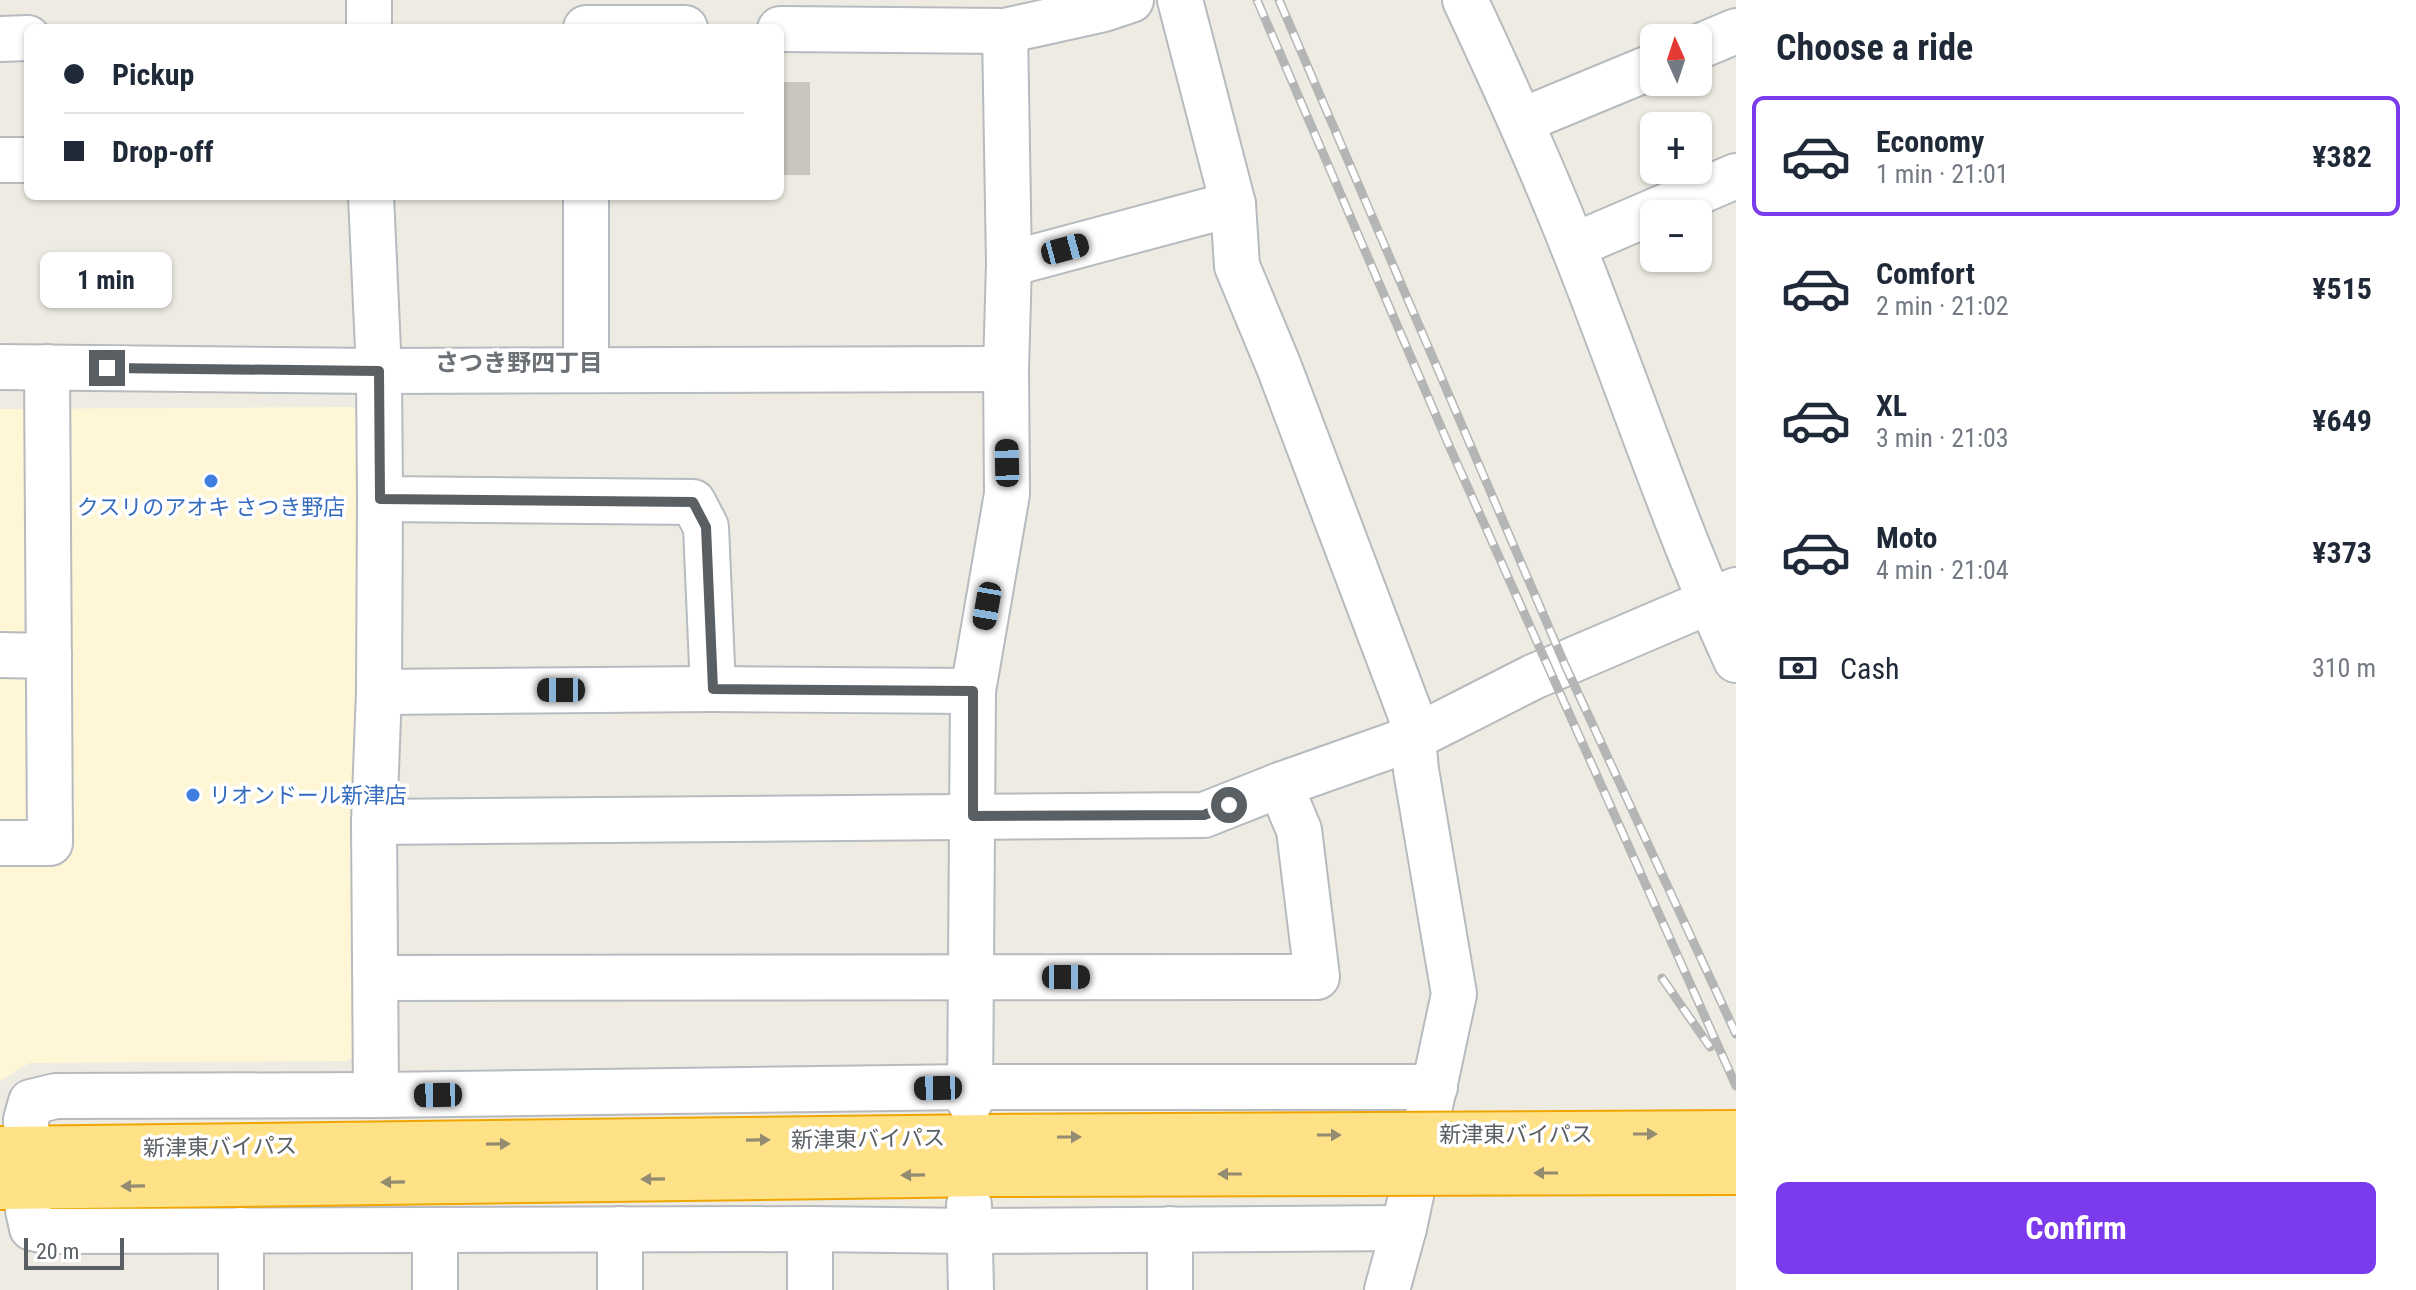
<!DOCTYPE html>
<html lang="en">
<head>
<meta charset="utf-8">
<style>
	:root { --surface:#fff; --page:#f2f2f3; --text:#1f2937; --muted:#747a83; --line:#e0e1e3; --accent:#7c3aed }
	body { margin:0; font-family:"Roboto Condensed","Noto Sans JP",sans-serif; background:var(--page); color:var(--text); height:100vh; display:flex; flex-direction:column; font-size:30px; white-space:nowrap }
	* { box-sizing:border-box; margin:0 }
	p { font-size:26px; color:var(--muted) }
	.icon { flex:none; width:44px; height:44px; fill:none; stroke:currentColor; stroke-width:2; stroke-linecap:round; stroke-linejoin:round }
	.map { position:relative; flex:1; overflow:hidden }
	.side { display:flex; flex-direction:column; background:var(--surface); width:680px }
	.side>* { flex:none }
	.banner { position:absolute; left:24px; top:24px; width:760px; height:176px; border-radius:12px; box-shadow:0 2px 6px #0004; display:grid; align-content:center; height:176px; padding:0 40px; background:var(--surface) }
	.needle { width:52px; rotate:357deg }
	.controls { position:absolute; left:1640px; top:24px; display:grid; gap:16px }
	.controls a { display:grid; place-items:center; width:72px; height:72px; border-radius:12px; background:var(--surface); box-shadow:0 2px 6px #0004; font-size:40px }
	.scale { position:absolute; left:24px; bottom:20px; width:100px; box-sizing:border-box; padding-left:8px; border:4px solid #5a5f64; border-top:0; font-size:22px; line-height:28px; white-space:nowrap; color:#5a5f64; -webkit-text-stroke:6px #fff; paint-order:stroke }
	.end { position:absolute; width:36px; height:36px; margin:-18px; border:10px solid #5a5f64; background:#fff; box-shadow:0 0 0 4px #fff }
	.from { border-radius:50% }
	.bubble { position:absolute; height:56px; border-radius:12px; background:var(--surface); box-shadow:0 2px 6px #0004; font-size:26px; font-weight:700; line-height:56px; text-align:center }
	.car { position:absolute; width:24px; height:48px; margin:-24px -12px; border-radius:10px; box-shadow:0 0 6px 2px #0007; background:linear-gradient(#222 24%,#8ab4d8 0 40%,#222 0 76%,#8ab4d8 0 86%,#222 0) }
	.banner b { display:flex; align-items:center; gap:28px; height:76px; font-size:30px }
	.banner b+b { border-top:2px solid var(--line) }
	.banner i { width:20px; height:20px; background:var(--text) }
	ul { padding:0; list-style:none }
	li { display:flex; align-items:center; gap:24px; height:120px; margin:0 16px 12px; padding:0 24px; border:4px solid transparent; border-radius:12px }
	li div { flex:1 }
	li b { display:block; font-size:30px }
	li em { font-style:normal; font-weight:700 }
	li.current { border-color:var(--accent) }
	li>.icon { width:72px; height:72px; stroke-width:1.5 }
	h2 { padding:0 40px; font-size:36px; line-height:96px }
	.pay { display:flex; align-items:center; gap:20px; height:88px; padding:0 40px; font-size:30px }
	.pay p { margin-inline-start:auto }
	.primary-button { display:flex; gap:16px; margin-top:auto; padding:16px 40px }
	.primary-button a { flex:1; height:92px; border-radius:12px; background:var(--accent); color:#fff; font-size:32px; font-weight:700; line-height:92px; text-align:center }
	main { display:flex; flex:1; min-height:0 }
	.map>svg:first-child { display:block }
	.commercial { fill:#fff6d6 }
	.building { fill:#c9c6bf }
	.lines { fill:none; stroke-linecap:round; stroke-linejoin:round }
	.minor-casing { stroke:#b7babf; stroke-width:48 }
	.highway-casing { stroke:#f0a600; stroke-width:48 }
	.minor { stroke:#fff; stroke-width:44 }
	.highway { stroke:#ffe188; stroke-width:44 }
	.rail-casing { stroke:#b4b5b5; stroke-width:9 }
	.rail { stroke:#fff; stroke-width:6; stroke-dasharray:18; stroke-linecap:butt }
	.highway-bridge-casing { stroke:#f0a600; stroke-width:48; stroke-linecap:butt }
	.highway-bridge { stroke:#ffe188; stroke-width:44 }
	.oneway { fill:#948c71 }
	.route { stroke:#5a5f64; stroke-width:10 }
	.shop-dot { fill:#3f7fe0; stroke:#fff; stroke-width:3 }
	.labels { text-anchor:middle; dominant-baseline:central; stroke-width:7; stroke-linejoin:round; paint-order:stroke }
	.shop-label { font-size:22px; fill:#366cbe; stroke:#fff }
	.street-label { font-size:22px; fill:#5a5f64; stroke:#fff }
	.neighbourhood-label { font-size:24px; font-weight:bold; fill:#6b7176; stroke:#fff }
</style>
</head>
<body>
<main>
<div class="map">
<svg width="1736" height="1290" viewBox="0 0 1736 1290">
	<rect width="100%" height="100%" fill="#eeece2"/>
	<!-- commercial -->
	<polygon class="commercial" points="352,407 362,414 359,1052 348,1061 29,1063 0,1081 0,409"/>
	<!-- building -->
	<rect class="building" x="781" y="82" width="29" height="93"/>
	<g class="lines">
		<!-- minor casing -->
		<g class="minor-casing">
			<g id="minor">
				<polyline points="1180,0 1233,204 1237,266 1279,367 1411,716 1416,770 1454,994 1404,1228 1387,1290"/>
				<path d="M1465 0C1503 81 1540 163 1573 246 1628 384 1674 525 1736 660"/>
				<polyline points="369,28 369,0"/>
				<polyline points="586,28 685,28"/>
				<polyline points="780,29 1005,31 1104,9 1131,0"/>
				<polyline points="0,39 28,38"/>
				<polyline points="1698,47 1736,31"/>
				<polyline points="1521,121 1654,66"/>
				<polyline points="0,160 28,160"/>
				<polyline points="371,196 379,371 380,499 379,692 374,822 376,1095"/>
				<polyline points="586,196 586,370"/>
				<polyline points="1573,246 1736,176"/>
				<polyline points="1009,264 1233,204"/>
				<polyline points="0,367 379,371 1006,369"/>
				<polyline points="380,499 693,502 706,527 713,689"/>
				<polyline points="0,655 49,656"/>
				<polyline points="379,692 713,689 973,691"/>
				<polyline points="374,822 1204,815 1280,785 1413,738 1533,677 1736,590"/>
				<polyline points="0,843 50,843 47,367"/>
				<polyline points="376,978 1317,977 1299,830 1280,785"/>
				<polyline points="970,1102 973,691 1007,494 1006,369 1009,264 1005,31"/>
				<polyline points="27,1150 26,1120 31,1102 56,1096 376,1095 970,1087 1435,1087"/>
				<polyline points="29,1187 28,1210 32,1228 46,1231 810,1229 971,1231 1404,1228"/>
				<polyline points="969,1205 971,1290"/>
				<polyline points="810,1229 810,1290"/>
				<polyline points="241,1290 241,1230"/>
				<polyline points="435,1290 435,1230"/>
				<polyline points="620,1290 620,1229"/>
				<polyline points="1170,1290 1170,1229"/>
			</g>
		</g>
		<!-- highway casing -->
		<g class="highway-casing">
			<g id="highway">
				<polyline points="0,1149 991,1137"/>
				<polyline points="0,1187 991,1174"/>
			</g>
		</g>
		<!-- minor -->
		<use href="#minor" class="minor"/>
		<!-- highway -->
		<use href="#highway" class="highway"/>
		<!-- rail casing -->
		<g class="rail-casing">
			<g id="rail">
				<polyline points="1257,0 1447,441 1736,1086"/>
				<polyline points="1279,0 1565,665 1736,1034"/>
				<polyline points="1662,978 1710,1047"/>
			</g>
		</g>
		<!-- rail -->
		<use href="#rail" class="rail"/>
		<!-- highway-bridge casing -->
		<g class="highway-bridge-casing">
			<g id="highway-bridge">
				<polyline points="991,1137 1736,1133"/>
				<polyline points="991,1174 1736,1172"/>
			</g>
		</g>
		<!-- highway-bridge -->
		<use href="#highway-bridge" class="highway-bridge"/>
	</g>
	<!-- one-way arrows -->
	<defs><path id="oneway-solid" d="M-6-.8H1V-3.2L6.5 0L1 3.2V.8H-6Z" transform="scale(2)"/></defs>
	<g class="oneway">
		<use href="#oneway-solid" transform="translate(1645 1134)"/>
		<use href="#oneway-solid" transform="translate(1329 1135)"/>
		<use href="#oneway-solid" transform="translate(1069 1137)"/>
		<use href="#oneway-solid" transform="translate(758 1140) rotate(-1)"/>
		<use href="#oneway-solid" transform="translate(498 1144) rotate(-1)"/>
		<use href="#oneway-solid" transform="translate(1546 1173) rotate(180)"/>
		<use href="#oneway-solid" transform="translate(1230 1174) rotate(180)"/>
		<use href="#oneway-solid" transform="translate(913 1175) rotate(179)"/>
		<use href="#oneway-solid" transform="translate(653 1179) rotate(179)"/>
		<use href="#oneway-solid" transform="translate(393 1182) rotate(179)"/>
		<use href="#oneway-solid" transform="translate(133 1186) rotate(179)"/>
	</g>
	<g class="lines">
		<!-- route -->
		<polyline class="route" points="107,368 379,371 380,499 693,502 706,527 713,689 973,691 973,816 1204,815 1229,805"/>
	</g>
	<!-- markers -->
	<g class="shop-dot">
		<circle cx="211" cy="481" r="8"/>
		<circle cx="193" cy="795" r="8"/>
	</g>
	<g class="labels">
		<!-- shop labels -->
		<g class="shop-label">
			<text x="211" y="507">クスリのアオキ さつき野店</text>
			<text x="209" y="795" text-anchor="start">リオンドール新津店</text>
		</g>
		<!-- street labels -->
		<g class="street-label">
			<text x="1516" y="1134">新津東バイパス</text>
			<text transform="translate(868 1139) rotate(-1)">新津東バイパス</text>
			<text transform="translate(220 1147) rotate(-1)">新津東バイパス</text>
		</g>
		<!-- neighbourhood labels -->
		<g class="neighbourhood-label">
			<text x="519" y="363">さつき野四丁目</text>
		</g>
	</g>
</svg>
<div class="controls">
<a><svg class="needle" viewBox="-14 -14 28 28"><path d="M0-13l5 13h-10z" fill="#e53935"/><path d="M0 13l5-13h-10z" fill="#747a83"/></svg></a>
<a>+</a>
<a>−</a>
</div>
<div class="scale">20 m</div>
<i class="end from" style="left:1229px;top:805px"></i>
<i class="end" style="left:107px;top:368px"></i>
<div class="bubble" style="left:40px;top:252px;width:132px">1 min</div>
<i class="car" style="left:1065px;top:249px;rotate:75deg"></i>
<i class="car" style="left:1007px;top:463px;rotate:359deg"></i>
<i class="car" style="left:987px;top:606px;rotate:190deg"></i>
<i class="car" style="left:561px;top:690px;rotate:270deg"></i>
<i class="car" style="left:1066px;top:977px;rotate:90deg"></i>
<i class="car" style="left:938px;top:1088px;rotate:269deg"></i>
<i class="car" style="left:438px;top:1095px;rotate:269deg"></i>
<div class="banner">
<b><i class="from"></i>Pickup</b>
<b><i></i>Drop-off</b>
</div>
</div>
<section class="side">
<h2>Choose a ride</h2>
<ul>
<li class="current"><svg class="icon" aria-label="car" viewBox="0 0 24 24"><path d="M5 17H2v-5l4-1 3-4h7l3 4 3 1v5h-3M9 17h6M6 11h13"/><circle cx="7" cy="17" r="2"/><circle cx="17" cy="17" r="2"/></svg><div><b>Economy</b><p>1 min · 21:01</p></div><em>¥382</em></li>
<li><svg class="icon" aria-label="car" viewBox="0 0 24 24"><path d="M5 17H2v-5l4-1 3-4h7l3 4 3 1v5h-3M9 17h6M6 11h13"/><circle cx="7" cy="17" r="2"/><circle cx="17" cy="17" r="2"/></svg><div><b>Comfort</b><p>2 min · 21:02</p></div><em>¥515</em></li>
<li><svg class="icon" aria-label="car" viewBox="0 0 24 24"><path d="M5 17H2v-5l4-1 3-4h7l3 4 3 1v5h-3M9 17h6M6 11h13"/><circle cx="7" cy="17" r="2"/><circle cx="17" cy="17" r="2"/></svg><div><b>XL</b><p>3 min · 21:03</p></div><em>¥649</em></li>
<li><svg class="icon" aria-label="car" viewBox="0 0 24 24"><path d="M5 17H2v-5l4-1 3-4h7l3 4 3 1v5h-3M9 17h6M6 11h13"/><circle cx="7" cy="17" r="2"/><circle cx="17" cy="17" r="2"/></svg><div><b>Moto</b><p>4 min · 21:04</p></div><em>¥373</em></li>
</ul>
<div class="pay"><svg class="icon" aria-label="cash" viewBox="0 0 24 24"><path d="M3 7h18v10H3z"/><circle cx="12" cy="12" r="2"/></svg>Cash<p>310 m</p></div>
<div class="primary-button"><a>Confirm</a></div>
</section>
</main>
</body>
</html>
